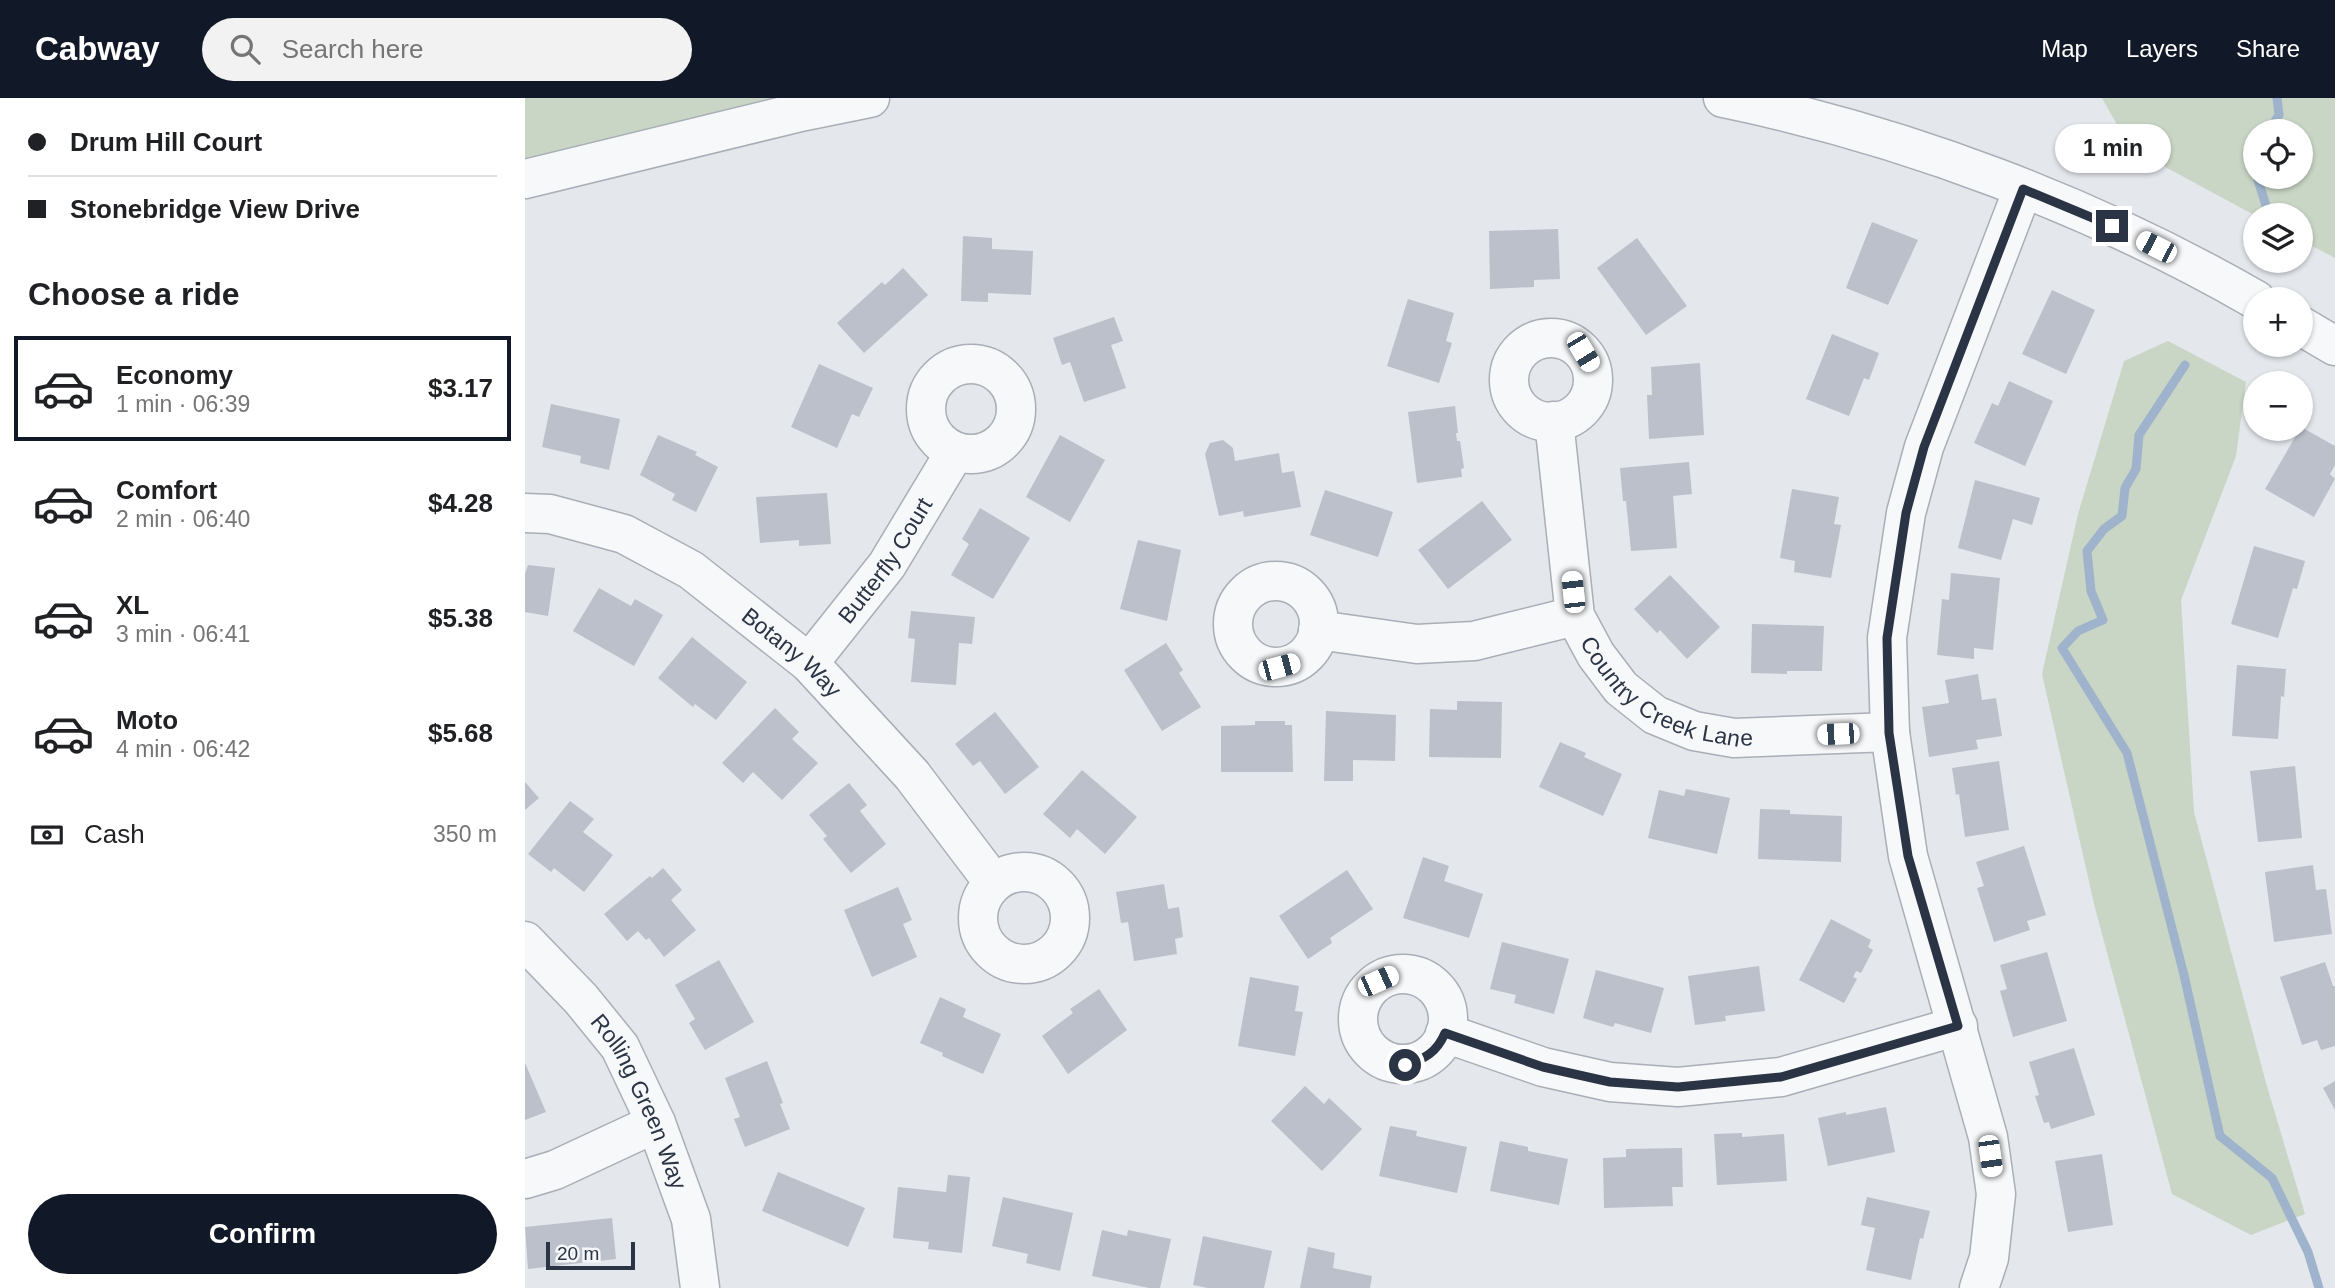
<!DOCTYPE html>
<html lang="en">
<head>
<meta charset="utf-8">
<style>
	:root { --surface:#fff; --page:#f2f2f2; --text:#202124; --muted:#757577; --line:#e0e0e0; --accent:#111827 }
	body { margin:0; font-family:Helvetica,sans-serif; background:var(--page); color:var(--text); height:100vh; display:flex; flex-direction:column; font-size:26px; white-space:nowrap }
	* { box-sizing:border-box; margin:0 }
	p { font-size:23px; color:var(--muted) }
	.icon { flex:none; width:38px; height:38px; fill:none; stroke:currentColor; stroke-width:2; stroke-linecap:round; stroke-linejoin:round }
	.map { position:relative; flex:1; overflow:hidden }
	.sheet { display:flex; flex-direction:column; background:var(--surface); width:525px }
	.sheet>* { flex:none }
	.top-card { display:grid; align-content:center; height:154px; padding:0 28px; background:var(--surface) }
	.tools { position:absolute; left:1718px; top:21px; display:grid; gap:14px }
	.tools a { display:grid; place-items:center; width:70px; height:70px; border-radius:50%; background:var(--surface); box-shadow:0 2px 5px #0004; font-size:35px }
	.scale { position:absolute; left:21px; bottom:18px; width:89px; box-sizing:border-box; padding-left:7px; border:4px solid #2b3445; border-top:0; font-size:19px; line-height:24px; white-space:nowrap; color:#2b3445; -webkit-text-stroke:5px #f4f6f9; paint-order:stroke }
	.end { position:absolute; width:32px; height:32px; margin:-16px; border:9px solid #2b3445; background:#fff; box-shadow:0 0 0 4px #fff }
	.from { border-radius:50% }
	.bubble { position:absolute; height:49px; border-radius:24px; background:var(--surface); box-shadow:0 2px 5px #0004; font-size:23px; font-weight:800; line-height:49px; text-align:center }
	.car { position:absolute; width:21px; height:42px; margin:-21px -10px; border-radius:9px; box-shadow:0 0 5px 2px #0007; background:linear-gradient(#fff 24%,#345 0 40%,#fff 0 76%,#345 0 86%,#fff 0) }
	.top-card b { display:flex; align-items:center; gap:24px; height:66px; font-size:26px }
	.top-card b+b { border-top:2px solid var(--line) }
	.top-card i { width:18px; height:18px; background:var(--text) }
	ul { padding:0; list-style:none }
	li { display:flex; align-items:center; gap:21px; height:105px; margin:0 14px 10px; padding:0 14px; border:4px solid transparent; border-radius:0px }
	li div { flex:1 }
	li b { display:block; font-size:26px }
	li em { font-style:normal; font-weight:800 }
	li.selected { border-color:var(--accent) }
	li>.icon { width:63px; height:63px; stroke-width:1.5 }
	h2 { padding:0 28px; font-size:32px; line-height:84px }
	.pay { display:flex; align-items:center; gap:18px; height:77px; padding:0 28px; font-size:26px }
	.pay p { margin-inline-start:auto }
	.button { display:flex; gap:14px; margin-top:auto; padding:14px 28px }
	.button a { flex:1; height:80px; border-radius:42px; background:var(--accent); color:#fff; font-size:28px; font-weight:800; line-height:80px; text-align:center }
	header { display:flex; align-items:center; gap:42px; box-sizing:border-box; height:98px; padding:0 35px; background:var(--accent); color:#fff }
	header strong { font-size:33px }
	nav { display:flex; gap:38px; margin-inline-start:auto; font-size:24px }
	.search { width:490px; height:63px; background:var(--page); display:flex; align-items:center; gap:18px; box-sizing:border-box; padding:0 24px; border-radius:38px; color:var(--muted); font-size:26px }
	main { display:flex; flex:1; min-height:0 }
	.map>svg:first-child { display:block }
	.green { fill:#c9d6c5; fill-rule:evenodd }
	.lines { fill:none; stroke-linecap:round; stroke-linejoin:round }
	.stream { stroke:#9fb4cc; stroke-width:9 }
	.building { fill:#bbc0ca }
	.minor-casing { stroke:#a9aeb7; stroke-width:41 }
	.minor { stroke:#f7f8fa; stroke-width:38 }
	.route { stroke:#2b3445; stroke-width:9 }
	.labels { text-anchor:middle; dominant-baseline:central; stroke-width:6; stroke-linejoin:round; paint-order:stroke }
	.street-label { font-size:23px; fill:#2b3445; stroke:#f4f6f9 }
</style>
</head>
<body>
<header>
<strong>Cabway</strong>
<div class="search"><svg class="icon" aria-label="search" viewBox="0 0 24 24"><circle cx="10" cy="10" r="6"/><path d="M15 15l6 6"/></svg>Search here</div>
<nav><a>Map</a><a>Layers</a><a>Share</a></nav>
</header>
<main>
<section class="sheet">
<div class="top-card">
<b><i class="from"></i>Drum Hill Court</b>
<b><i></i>Stonebridge View Drive</b>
</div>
<h2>Choose a ride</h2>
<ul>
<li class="selected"><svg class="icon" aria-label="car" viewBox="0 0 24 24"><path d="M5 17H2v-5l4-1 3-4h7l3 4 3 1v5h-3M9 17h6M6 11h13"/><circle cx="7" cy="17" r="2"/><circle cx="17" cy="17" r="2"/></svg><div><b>Economy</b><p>1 min · 06:39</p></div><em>$3.17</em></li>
<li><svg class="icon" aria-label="car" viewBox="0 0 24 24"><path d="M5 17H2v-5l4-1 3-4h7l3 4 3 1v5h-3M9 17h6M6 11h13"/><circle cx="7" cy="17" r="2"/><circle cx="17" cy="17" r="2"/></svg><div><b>Comfort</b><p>2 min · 06:40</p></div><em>$4.28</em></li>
<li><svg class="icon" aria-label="car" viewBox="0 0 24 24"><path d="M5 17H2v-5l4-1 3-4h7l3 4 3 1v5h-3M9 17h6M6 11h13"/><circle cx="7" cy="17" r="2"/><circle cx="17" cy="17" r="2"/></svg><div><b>XL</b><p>3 min · 06:41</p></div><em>$5.38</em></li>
<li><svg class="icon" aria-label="car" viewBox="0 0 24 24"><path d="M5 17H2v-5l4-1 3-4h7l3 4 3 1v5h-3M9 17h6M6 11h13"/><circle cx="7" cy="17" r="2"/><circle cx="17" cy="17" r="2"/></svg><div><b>Moto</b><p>4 min · 06:42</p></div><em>$5.68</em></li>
</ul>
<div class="pay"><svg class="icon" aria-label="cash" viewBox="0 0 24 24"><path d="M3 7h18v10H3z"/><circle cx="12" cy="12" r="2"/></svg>Cash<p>350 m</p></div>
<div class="button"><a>Confirm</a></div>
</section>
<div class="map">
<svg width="1810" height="1190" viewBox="0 0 1810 1190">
	<rect width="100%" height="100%" fill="#e4e7ec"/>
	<!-- green -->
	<g class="green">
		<polygon points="0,0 246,0 0,64"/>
		<path d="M1577 0H1810V160L1776 142V117L1731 118 1605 50ZM1776 33V79H1731V33Z"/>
		<polygon points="1643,243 1721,284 1711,358 1656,502 1669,714 1741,985 1780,1116 1726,1137 1647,1096 1570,810 1517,576 1553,416 1599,263"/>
	</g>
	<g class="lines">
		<!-- stream -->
		<g class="stream">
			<polyline points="1744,33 1754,17 1752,0"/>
			<polyline points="1731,54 1727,61 1731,74"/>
			<polyline points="1732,79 1744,117"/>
			<polyline points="1660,267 1614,337 1611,371 1600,390 1597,418 1579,431 1562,453 1566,493 1578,522 1553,533 1537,550 1602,655 1659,877 1695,1038 1747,1080 1783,1154 1794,1190"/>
		</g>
	</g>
	<!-- building -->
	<g class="building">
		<polygon points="1347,124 1393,142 1363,207 1321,190"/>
		<polygon points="1033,131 1035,181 1009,182 1009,189 965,191 964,133"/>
		<polygon points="438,138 467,140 467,151 508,153 506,197 463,195 463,204 436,203"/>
		<polygon points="1112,140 1162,208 1121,237 1072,170"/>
		<polygon points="378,170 403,197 339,255 312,225 357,184 360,187"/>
		<polygon points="1527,192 1570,212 1541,276 1497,256"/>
		<polygon points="883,201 929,215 921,243 927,245 914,285 862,268"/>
		<polygon points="589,219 598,243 586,247 601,290 559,304 545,264 537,267 528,240"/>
		<polygon points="1307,236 1354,255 1344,282 1339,280 1324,318 1281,301"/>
		<polygon points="1175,265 1179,337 1124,341 1122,297 1127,297 1126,269"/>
		<polygon points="294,266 348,290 334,319 327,316 312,350 266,329"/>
		<polygon points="1484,283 1528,303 1500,368 1449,345 1467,305 1473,308"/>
		<polygon points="26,306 95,321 84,372 55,365 56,358 17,349"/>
		<polygon points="930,308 933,335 931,335 932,343 935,343 939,370 936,371 937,379 892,385 883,314"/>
		<polygon points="1776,329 1810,348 1810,367 1805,376 1810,381 1789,419 1740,391"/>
		<polygon points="133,337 172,354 170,357 193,369 171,414 147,402 150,396 115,377"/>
		<polygon points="535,337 580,362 545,424 501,399"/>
		<polygon points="698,342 708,350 710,363 754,355 757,375 769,373 776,409 719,419 718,413 694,418 680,356 685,345"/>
		<polygon points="1164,364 1167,396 1148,398 1152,450 1106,453 1101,403 1098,403 1095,370"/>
		<polygon points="1450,382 1515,400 1507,427 1488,421 1476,462 1433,450"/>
		<polygon points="1267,391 1314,399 1309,426 1316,427 1306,480 1269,474 1270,463 1255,460"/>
		<polygon points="800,392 868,414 853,459 785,437"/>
		<polygon points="302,395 306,446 274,448 274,442 235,445 231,399"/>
		<polygon points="957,403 987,442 923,491 893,452"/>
		<polygon points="455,410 505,440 468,501 426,477 444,446 437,441"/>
		<polygon points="613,442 656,452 642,523 595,511"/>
		<polygon points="1729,448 1780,463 1772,491 1768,490 1753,540 1706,526"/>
		<polygon points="3,467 30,470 23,518 0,514 0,476"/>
		<polygon points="1426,475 1475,480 1468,552 1449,550 1449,561 1412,557 1417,501 1424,502"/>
		<polygon points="1145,477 1195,529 1162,561 1135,532 1132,535 1109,511"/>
		<polygon points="74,490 106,508 110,501 138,517 109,568 48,533"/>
		<polygon points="386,513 450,519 447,546 434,545 431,587 386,584 390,541 383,540"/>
		<polygon points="1227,526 1299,528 1297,573 1262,573 1262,576 1226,575"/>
		<polygon points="167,539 222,584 191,622 170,606 168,609 133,580"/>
		<polygon points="641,545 658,572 654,575 676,609 637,633 599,572"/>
		<polygon points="1712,567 1761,571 1759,599 1756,598 1753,641 1707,638"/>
		<polygon points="1453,576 1457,602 1471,600 1477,638 1451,642 1453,651 1404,659 1397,609 1424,605 1420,582"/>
		<polygon points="932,603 977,604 976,660 904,659 905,611 932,612"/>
		<polygon points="250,610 274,634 267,641 293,665 257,702 228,674 218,685 197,665"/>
		<polygon points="801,613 871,617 870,663 828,662 828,683 799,683"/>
		<polygon points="470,614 514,669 480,696 455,663 448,668 430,646"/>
		<polygon points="730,623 760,623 760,627 767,627 768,674 696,674 696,628 730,627"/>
		<polygon points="1035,644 1061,655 1059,659 1097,676 1078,718 1014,689"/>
		<polygon points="1474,663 1484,732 1440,739 1434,696 1431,697 1427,670"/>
		<polygon points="1770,668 1777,740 1733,744 1725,673"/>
		<polygon points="557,672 612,719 580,756 552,731 545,740 518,716"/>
		<polygon points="0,684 14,700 0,712"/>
		<polygon points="324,685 342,707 335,713 361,746 326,775 298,741 302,738 284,717"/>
		<polygon points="1161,691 1205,700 1192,756 1123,740 1134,692 1159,698"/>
		<polygon points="45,703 69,721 58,734 88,757 59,794 29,770 26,774 3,756"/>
		<polygon points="1235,711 1265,712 1265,716 1317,718 1316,764 1233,761"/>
		<polygon points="1499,748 1521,817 1502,823 1505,832 1469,844 1452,790 1459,788 1451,764"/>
		<polygon points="898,759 924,768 919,783 958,796 944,840 878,820"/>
		<polygon points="1788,767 1791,792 1801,791 1807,836 1749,844 1740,774"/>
		<polygon points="138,770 157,792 146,802 171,832 139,859 124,840 121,842 113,833 102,843 79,816 125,778 127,780"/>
		<polygon points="822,772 848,811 805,840 807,845 783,861 754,818"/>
		<polygon points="639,786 643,811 654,809 658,839 650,841 652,856 609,863 603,824 596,825 591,794"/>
		<polygon points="373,789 387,822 378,826 392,859 347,879 319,812"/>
		<polygon points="1306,821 1346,842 1343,849 1348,852 1336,875 1331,873 1328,879 1332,881 1319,905 1274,882"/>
		<polygon points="977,844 1044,861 1029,916 989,905 991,897 965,891"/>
		<polygon points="1522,854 1542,923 1488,939 1475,893 1482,891 1475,867"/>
		<polygon points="194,862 229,924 180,952 164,925 170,921 150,887"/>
		<polygon points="1800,864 1808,888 1810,888 1810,948 1796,952 1792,942 1777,947 1755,879"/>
		<polygon points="1234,868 1240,913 1200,918 1201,923 1170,927 1163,878"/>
		<polygon points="1071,872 1139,890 1126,935 1090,925 1088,929 1058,920"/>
		<polygon points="725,879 774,888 770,913 778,914 770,958 713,948"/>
		<polygon points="574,891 602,932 543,976 517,938 548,915 545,911"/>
		<polygon points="415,899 441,911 438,919 476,936 458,976 417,958 418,955 395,945"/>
		<polygon points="1549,950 1570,1017 1526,1031 1524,1024 1519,1025 1510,998 1514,997 1504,964"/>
		<polygon points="242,963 258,1005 255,1006 265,1031 220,1049 209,1021 215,1019 200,980"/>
		<polygon points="0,965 21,1014 0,1022"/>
		<polygon points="1810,983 1810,1012 1798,990"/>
		<polygon points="780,988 799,1006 804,1000 837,1031 797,1073 746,1023"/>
		<polygon points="1361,1009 1370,1054 1303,1068 1293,1020 1321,1014 1321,1017"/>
		<polygon points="865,1028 892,1033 891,1038 942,1049 932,1095 854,1078"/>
		<polygon points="1217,1035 1217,1039 1259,1036 1262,1083 1192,1087 1189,1036"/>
		<polygon points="975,1043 1003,1049 1003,1053 1043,1061 1034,1107 965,1093"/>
		<polygon points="1157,1050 1158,1089 1147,1089 1148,1108 1079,1110 1078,1060 1101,1059 1101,1051"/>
		<polygon points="1577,1056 1588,1127 1543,1134 1530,1063"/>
		<polygon points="253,1074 340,1110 323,1149 237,1113"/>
		<polygon points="423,1077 445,1079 437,1155 403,1151 404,1144 368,1140 373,1089 421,1094"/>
		<polygon points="478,1099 548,1115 535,1173 501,1165 503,1156 467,1148"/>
		<polygon points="1342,1099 1405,1113 1398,1141 1395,1140 1386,1182 1341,1172 1350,1130 1336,1127"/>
		<polygon points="87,1120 91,1161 3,1171 0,1129"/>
		<polygon points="577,1132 602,1138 603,1132 646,1141 635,1190 624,1190 567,1178"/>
		<polygon points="678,1138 747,1153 739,1190 683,1190 668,1187"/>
		<polygon points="783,1149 810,1155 808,1170 847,1178 845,1190 775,1190"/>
	</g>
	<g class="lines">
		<!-- minor casing -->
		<g class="minor-casing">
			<g id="minor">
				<path d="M1198 0C1380 37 1570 109 1731 202"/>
				<polyline points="0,81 271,15 345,0"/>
				<polyline points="1776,228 1810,248"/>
				<circle cx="1026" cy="282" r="42"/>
				<circle cx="446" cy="311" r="45"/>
				<path id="s1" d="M1029 323 1050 518 1071 557 1096 590 1130 617 1169 633 1209 640 1365 634"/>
				<path id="s2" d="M0 415 25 416 99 436 166 472 284 565 387 677 468 784"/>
				<circle cx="751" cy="526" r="43"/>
				<polyline points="793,532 892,546 949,543 1050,518"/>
				<path id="s3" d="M284 565 362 467 430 354"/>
				<circle cx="499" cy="820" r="46"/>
				<path id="s4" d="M0 843 56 901 95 949 131 1025 166 1121 175 1190"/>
				<circle cx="878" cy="921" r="45"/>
				<polyline points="920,935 1018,969 1085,984 1153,989 1256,979 1433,928"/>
				<polyline points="0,1081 30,1072 131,1025"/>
				<polyline points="1454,1190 1464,1160 1471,1096 1463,1039 1383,758 1365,634 1362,540 1381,415 1399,349 1498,91"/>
			</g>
		</g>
		<!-- minor -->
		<use href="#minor" class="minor"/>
	</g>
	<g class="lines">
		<!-- route -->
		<path class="route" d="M880 967C900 961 912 954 920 935L1018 969 1085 984 1153 989 1256 979 1433 928 1383 758 1364 635 1362 540 1381 415 1399 349 1498 91 1587 128"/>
	</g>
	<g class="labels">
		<!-- street labels -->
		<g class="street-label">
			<text stroke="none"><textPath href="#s3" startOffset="128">Butterfly Court</textPath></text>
			<text stroke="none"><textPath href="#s2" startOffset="308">Botany Way</textPath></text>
			<text stroke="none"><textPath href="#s1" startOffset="324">Country Creek Lane</textPath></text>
			<text stroke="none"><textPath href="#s4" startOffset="200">Rolling Green Way</textPath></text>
		</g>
	</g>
</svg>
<div class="tools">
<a><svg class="icon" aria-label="locate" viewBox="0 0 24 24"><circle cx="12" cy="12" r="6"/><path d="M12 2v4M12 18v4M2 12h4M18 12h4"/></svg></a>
<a><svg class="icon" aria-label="layers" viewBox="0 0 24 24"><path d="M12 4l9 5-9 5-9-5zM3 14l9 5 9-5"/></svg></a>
<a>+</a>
<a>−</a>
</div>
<div class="scale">20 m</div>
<i class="end from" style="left:880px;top:967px"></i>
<i class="end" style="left:1587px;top:128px"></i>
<div class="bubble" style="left:1530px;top:26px;width:116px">1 min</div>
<i class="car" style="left:1631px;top:149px;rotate:297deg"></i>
<i class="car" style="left:1058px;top:254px;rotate:149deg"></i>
<i class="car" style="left:1048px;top:494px;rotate:354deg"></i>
<i class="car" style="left:754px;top:569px;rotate:75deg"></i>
<i class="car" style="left:1313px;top:636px;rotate:268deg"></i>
<i class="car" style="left:853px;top:883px;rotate:66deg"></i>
<i class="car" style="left:1465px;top:1058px;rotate:172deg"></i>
</div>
</main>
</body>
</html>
